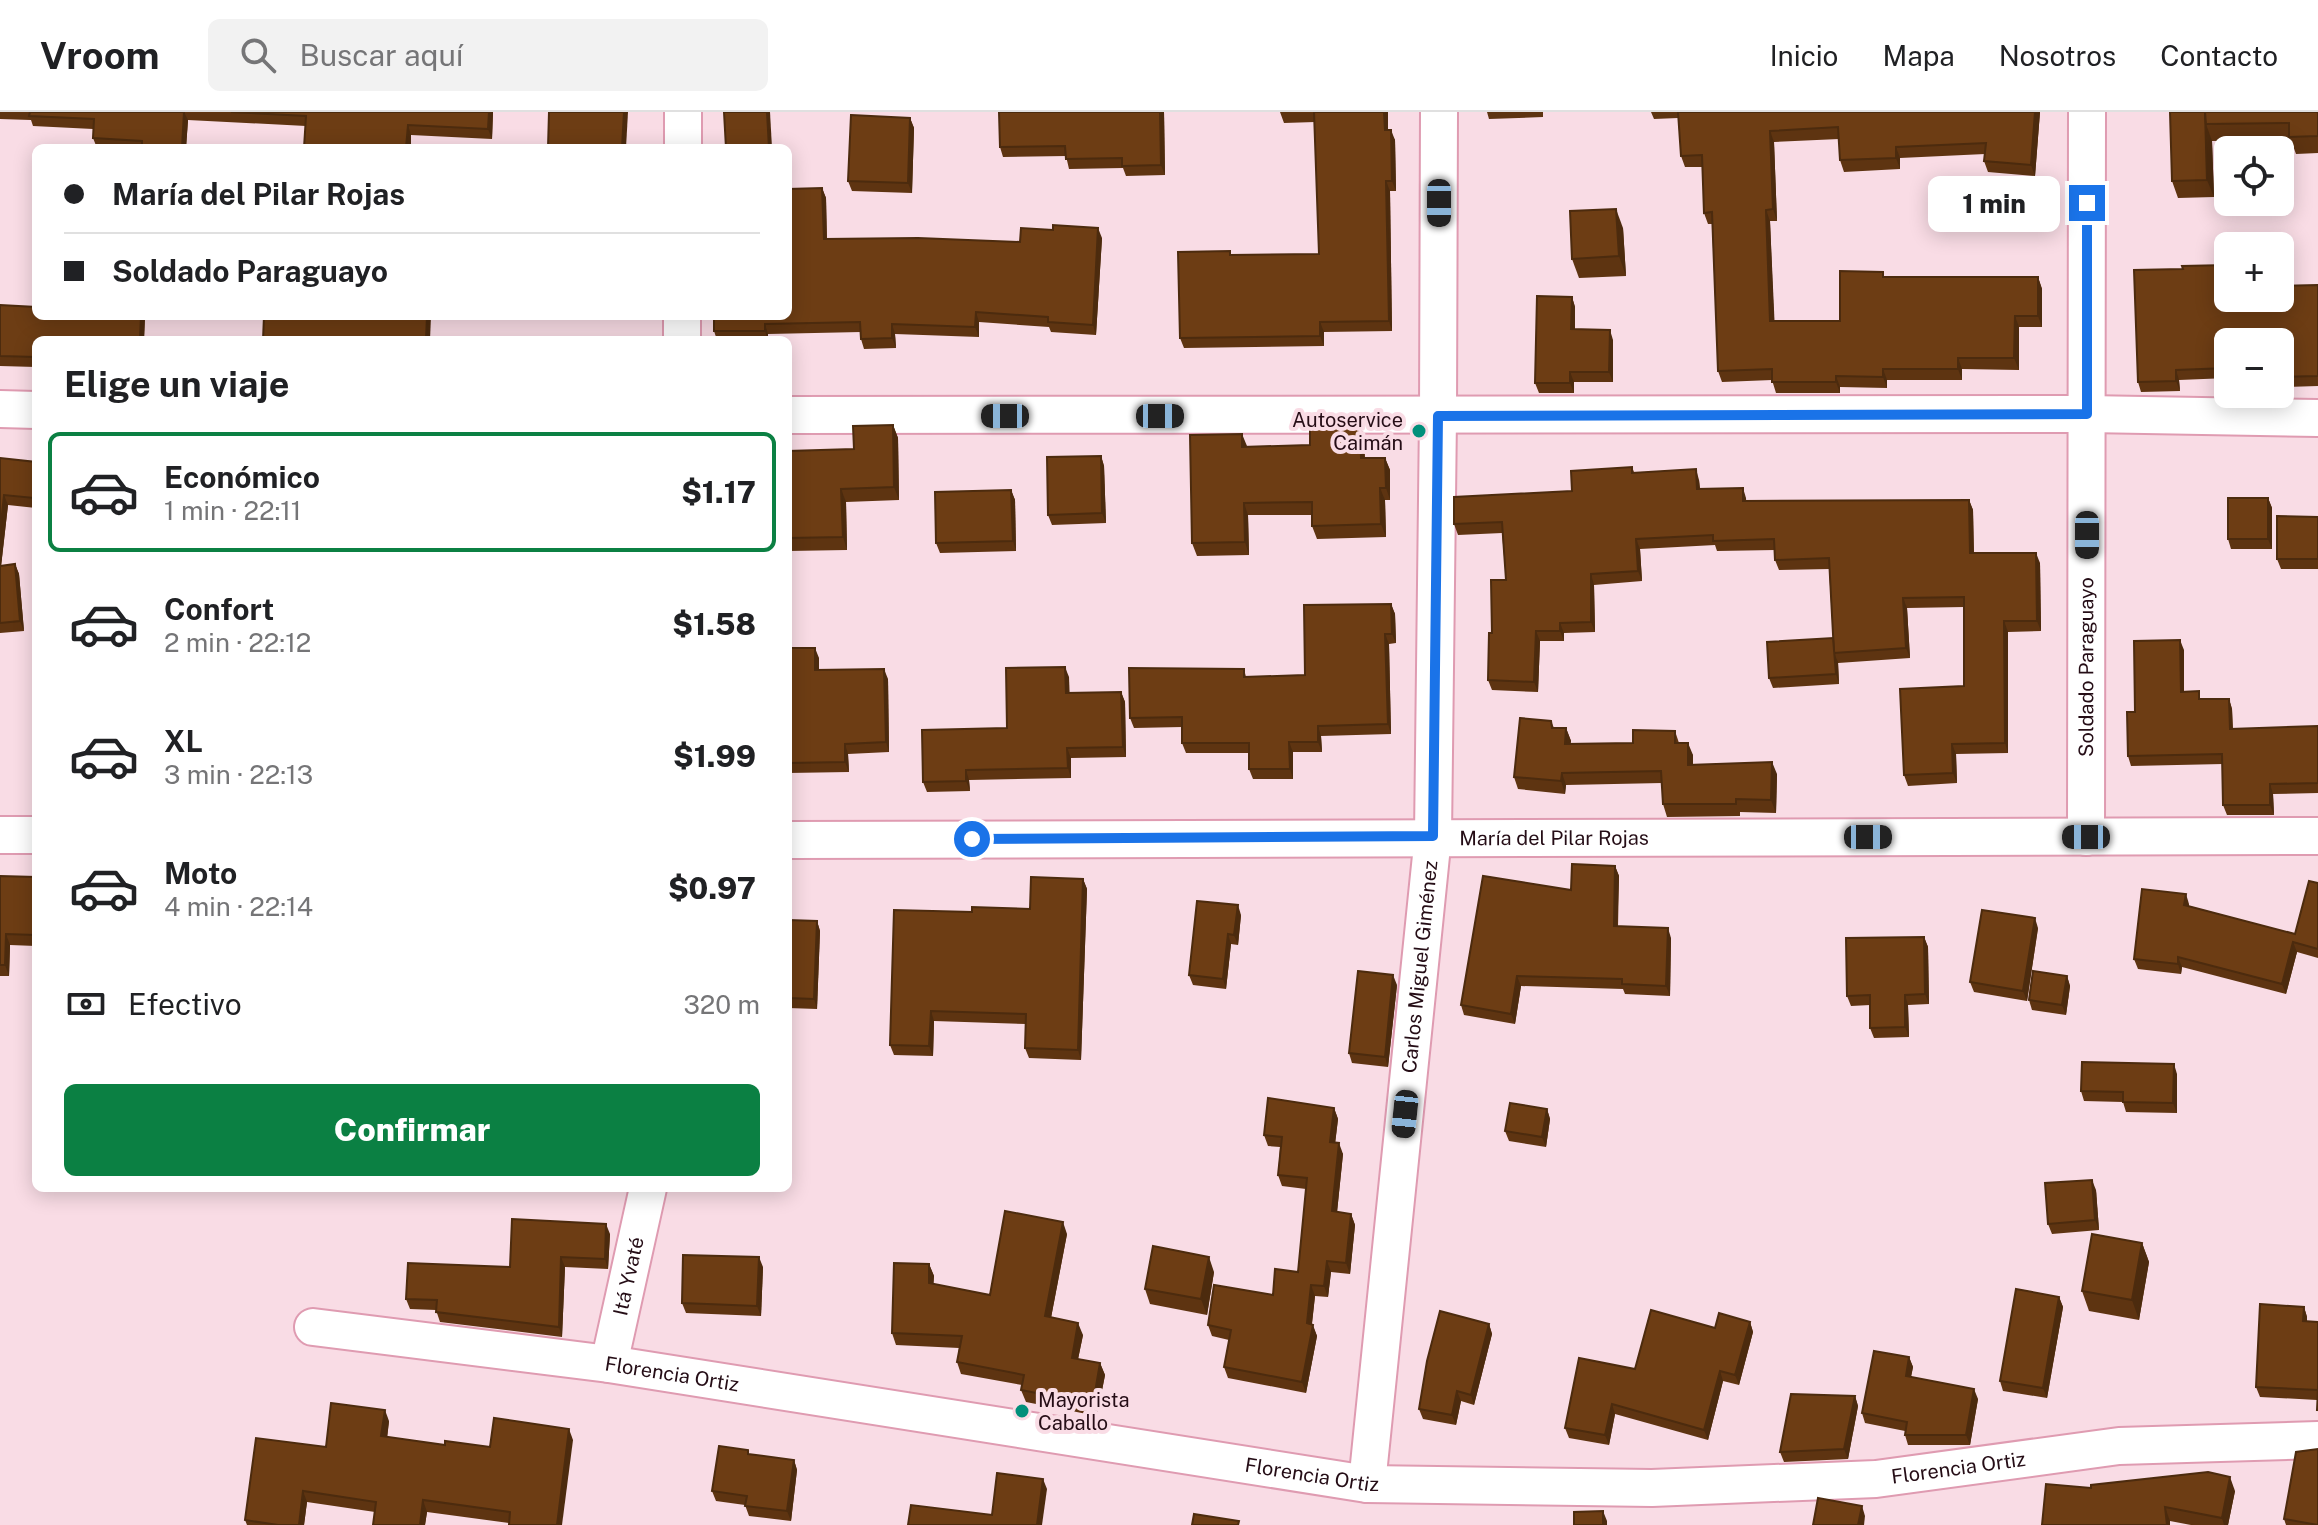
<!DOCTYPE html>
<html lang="es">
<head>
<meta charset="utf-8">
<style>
	:root { --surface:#fff; --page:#f2f2f2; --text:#202124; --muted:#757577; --line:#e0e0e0; --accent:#0b8043 }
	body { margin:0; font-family:"Public Sans",sans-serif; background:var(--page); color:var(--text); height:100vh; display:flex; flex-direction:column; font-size:30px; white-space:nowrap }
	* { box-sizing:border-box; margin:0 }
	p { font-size:26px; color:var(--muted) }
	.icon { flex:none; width:44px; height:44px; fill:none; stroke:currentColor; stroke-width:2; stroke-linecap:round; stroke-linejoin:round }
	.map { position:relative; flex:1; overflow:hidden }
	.drawer { position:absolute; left:32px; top:224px; width:760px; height:856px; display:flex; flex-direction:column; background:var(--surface); border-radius:12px; box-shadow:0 4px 20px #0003 }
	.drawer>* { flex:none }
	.top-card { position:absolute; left:32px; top:32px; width:760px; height:176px; border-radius:12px; box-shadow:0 4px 20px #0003; display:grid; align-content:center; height:176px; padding:0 32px; background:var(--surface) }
	.fabs { position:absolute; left:2214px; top:24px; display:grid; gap:16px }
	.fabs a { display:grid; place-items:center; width:80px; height:80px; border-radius:12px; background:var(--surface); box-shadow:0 4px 20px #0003; font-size:40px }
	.end { position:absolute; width:36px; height:36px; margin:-18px; border:10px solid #1a73e8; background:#fff; box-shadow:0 0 0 4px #fff }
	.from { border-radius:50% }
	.bubble { position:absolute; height:56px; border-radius:12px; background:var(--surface); box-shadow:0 4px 20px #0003; font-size:26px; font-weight:800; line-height:56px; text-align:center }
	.car { position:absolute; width:24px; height:48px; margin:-24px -12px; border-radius:10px; box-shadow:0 0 6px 2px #0007; background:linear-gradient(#222 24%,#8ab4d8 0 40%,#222 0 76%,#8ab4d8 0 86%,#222 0) }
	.top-card b { display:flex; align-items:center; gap:28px; height:76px; font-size:30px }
	.top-card b+b { border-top:2px solid var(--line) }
	.top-card i { width:20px; height:20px; background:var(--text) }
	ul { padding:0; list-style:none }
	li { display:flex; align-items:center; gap:24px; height:120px; margin:0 16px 12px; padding:0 16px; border:4px solid transparent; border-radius:12px }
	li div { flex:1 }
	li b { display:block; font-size:30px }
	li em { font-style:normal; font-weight:800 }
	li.on { border-color:var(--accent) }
	li>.icon { width:72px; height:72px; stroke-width:1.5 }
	h2 { padding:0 32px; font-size:36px; line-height:96px }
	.pay { display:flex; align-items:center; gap:20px; height:88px; padding:0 32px; font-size:30px }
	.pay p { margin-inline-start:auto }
	.cta { display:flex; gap:16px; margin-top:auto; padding:16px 32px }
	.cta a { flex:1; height:92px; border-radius:12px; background:var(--accent); color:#fff; font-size:32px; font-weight:800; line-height:92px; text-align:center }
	header { display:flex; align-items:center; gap:48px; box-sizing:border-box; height:112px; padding:0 40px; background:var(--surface); border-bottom:2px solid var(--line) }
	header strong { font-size:38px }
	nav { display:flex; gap:44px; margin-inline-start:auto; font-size:28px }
	.search { width:560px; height:72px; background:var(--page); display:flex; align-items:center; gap:20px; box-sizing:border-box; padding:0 28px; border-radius:12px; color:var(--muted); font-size:30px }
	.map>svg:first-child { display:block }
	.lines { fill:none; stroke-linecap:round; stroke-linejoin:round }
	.minor-casing { stroke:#df9bb1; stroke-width:40 }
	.minor { stroke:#fff; stroke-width:36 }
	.wall { fill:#5e3411 }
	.shaded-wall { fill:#4c2b0e }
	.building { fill:#6d3d14; stroke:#4c2b0e; stroke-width:2 }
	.route { stroke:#1a73e8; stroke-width:10 }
	.poi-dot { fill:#01907b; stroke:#f9dce5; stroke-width:3 }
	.labels { text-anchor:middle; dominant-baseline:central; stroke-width:8; stroke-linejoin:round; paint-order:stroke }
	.poi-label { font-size:20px; fill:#250d16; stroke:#f9dce5; text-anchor:end }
	.street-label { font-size:20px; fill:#250d16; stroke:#f9dce5 }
</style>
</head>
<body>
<header>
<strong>Vroom</strong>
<div class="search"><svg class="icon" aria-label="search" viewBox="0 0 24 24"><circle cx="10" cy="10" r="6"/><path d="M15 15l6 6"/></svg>Buscar aquí</div>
<nav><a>Inicio</a><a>Mapa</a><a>Nosotros</a><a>Contacto</a></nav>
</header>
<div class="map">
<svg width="2318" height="1413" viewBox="0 0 2318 1413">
	<rect width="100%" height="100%" fill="#f9dce5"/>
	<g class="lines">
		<!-- minor casing -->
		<g class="minor-casing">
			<g id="minor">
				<polyline points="683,36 683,0"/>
				<polyline points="682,228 682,204"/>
				<polyline points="0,297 36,298"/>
				<polyline points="788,303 2087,302 2318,306"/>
				<polyline points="0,723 36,723"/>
				<path id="s1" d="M2086 725 2087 0"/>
				<path id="s2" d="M788 728 2318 724"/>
				<path id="s3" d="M313 1215 609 1252 1367 1372 1652 1376 1876 1367 2119 1334 2318 1328"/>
				<path id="s4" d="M609 1252 648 1076"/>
				<path id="s5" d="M1367 1372 1433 724 1438 304 1439 0"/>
			</g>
		</g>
		<!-- minor -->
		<use href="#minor" class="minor"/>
	</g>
	<!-- wall -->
	<g class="wall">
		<polygon points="0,0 493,0 492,27 411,23 411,36 304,36 306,14 188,8 186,36 97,36 93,26 93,17 33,14 31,8 0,7"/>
		<polygon points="1164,0 1165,63 1126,64 1123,56 1069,57 1066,44 1003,45 1000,35"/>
		<polygon points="1280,0 1388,0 1388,18 1395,28 1396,79 1390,79 1392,219 1324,220 1324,234 1184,236 1180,226 1232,143 1319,142 1315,10 1284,11"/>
		<polygon points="1487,0 1543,0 1543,5 1489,7"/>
		<polygon points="1651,0 2040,0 2035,64 1988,60 1984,49 1985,42 1900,46 1900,57 1844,60 1840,48 1839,27 1774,30 1777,109 1770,109 1774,209 1840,209 1885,165 2038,165 2042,177 2042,215 2019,215 2019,258 1962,257 1962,268 1887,268 1887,276 1840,275 1840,281 1776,281 1772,268 1722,270 1718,259 1712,112 1708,112 1704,101 1703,55 1685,55 1681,44 1678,6 1654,7"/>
		<polygon points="2170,0 2318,0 2318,41 2296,42 2291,28 2212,29 2214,85 2178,86 2172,69"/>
		<polygon points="910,6 914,16 912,81 852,79 848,69"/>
		<polygon points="822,76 826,86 827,127 1020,130 1102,126 1096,223 1051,220 1049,215 979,210 979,225 895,222 896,236 864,237 861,227 861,220 768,222 768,228 717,228 714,219 788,204"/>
		<polygon points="1623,116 1626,164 1579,166 1572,147"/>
		<polygon points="2318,173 2318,274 2282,275 2280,268 2280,230 2228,230 2228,266 2179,268 2180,279 2141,280 2138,270 2228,186"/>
		<polygon points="1572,185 1575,195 1575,217 1613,228 1613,270 1574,270 1574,281 1539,281 1535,271"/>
		<polygon points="0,193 36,204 145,204 144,228 36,228 36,255 0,254"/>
		<polygon points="1360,312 1364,325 1365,346 1385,346 1390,358 1390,388 1385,388 1386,425 1317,427 1312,414 1312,403 1248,403 1249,443 1197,444 1192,431 1247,335 1310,333"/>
		<polygon points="893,313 898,326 899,388 846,390 847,438 788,439 788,339 854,337"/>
		<polygon points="1101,344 1104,354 1106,411 1052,413 1048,403"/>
		<polygon points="0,346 36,350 36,396 8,393 1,454 15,452 19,462 24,519 0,521"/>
		<polygon points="1632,355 1634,360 1699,368 1700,377 1746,386 1746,389 1969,388 1973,398 1974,441 2040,451 2041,519 2008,520 2008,641 1956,642 1957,671 1908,674 1904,663 1964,574 1964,495 1907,496 1910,546 1838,551 1838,550 1839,572 1773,576 1769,566 1833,526 1829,457 1779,458 1775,448 1775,438 1717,439 1715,433 1640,437 1642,469 1594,473 1595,520 1564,521 1564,529 1540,529 1538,580 1492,578 1488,568 1492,521 1506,468 1502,421 1458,423 1454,412 1572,379"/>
		<polygon points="1011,378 1015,388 1016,439 940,441 936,431"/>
		<polygon points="2268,386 2272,396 2272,437 2231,437 2228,427"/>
		<polygon points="2318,405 2318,457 2281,457 2277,447"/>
		<polygon points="1391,492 1395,502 1396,531 1389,532 1391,622 1321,624 1322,640 1293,640 1293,667 1253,667 1249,657 1249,641 1186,641 1182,631 1182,615 1134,616 1130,606 1244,557 1246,565 1305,563"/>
		<polygon points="788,536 819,546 819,558 888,567 889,640 848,642 849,660 788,661"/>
		<polygon points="2184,538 2184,580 2202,587 2229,587 2232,597 2233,617 2318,614 2318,681 2273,682 2274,703 2227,703 2223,693 2223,652 2131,654 2128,644 2135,600"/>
		<polygon points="1069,565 1069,581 1121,580 1125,590 1126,645 1071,646 1071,666 969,668 970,679 927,680 923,670 1007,616"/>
		<polygon points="1551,609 1554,616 1566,616 1571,629 1570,632 1633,631 1675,619 1679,631 1693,643 1693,653 1777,662 1776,701 1740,700 1740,704 1667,705 1663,692 1662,671 1566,673 1565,682 1518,677 1514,665"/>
		<polygon points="1615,754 1619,764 1618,815 1671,826 1670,884 1625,882 1623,877 1521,874 1515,912 1464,903 1461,893 1571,778"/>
		<polygon points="0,764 36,765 36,834 10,833 9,864 0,864"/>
		<polygon points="1083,767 1087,777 1081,948 1029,946 1025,936 1026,912 934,909 933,944 894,943 890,933 972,800 1030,797"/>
		<polygon points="2318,771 2318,846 2297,840 2286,882 2182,855 2181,862 2138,857 2134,847 2189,792 2189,794 2295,822"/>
		<polygon points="1241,803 1238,833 1231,832 1226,877 1193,873 1189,863"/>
		<polygon points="788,808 817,809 820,819 817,897 788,896"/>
		<polygon points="2038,816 2027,889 1974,880 1970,870"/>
		<polygon points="1924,825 1928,835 1929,892 1908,893 1909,925 1874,926 1870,916 1870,893 1851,894 1847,884"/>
		<polygon points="2067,864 2070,874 2066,903 2032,898 2029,888"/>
		<polygon points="1397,873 1388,955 1352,951 1349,941"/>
		<polygon points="2177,962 2177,1001 2126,1000 2123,990 2084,989 2081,979"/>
		<polygon points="1334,996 1338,1007 1335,1031 1343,1042 1337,1100 1351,1102 1355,1113 1350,1162 1331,1160 1328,1185 1315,1184 1312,1212 1317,1224 1306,1281 1228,1266 1224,1255 1229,1228 1212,1224 1208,1213 1273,1183 1298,1160 1306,1077 1282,1074 1278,1063 1280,1035 1268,1034 1264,1023"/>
		<polygon points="1547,997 1550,1007 1546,1035 1509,1029 1505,1019"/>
		<polygon points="2096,1078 2099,1118 2052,1122 2048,1112"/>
		<polygon points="610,1122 608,1157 565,1155 562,1225 440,1210 436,1198 410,1197 406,1187 510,1155"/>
		<polygon points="1067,1122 1051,1206 1083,1223 1078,1247 1100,1251 1105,1263 1097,1304 1026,1290 1021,1278 1022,1273 961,1262 957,1250 959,1236 896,1233 892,1221 929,1152 934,1164 933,1172 990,1183"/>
		<polygon points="2142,1131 2149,1150 2139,1208 2089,1199 2082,1179"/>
		<polygon points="763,1155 761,1204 686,1201 682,1191"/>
		<polygon points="1214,1160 1207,1203 1150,1192 1145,1177"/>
		<polygon points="2059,1185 2063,1195 2047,1286 2003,1279 2000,1269"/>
		<polygon points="2304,1195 2307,1205 2307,1209 2318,1210 2318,1300 2317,1288 2260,1285 2256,1275"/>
		<polygon points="1750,1210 1753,1220 1739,1273 1723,1269 1708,1328 1615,1302 1609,1333 1569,1326 1565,1316 1635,1257 1715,1216"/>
		<polygon points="1489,1212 1492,1222 1474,1293 1461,1289 1456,1313 1423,1307 1419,1297"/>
		<polygon points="1909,1245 1913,1255 1911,1265 1978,1287 1970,1333 1908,1333 1905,1323 1905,1319 1865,1311 1862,1301"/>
		<polygon points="1855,1284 1858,1294 1848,1347 1784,1350 1780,1340"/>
		<polygon points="389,1309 387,1325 445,1333 490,1335 573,1328 509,1411 427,1400 425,1413 373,1413 375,1400 307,1390 304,1413 247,1413 245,1408 326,1335"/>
		<polygon points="749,1342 794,1348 797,1358 791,1409 749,1404 745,1393 716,1389 712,1379"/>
		<polygon points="2091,1376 2235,1379 2228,1413 2191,1413 2170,1409 2170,1413 2042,1413"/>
		<polygon points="2284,1407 2318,1413 2286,1413"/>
	</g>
	<!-- shaded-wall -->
	<g class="shaded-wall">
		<polygon points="184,0 188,8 186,36 182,36"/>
		<polygon points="489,0 493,0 492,27 488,17"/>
		<polygon points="624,0 628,0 626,36 622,36"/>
		<polygon points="767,0 770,0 772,36 769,36"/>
		<polygon points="1160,0 1164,0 1165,63 1161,53"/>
		<polygon points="1384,0 1388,0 1388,28 1385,18"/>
		<polygon points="2035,0 2040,0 2035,64 2031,53"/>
		<polygon points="910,6 914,16 912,81 908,71"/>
		<polygon points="2206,12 2212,29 2214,85 2207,68"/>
		<polygon points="408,13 411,23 411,36 406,36"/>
		<polygon points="1391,18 1395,28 1396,79 1392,69"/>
		<polygon points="1770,19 1774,30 1777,109 1773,97"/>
		<polygon points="1896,35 1900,46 1900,57 1896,46"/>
		<polygon points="1386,69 1390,79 1392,219 1389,209"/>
		<polygon points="822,76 826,86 827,137 824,127"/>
		<polygon points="1616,97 1623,116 1626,164 1619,144"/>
		<polygon points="1766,98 1770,109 1775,220 1770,209"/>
		<polygon points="1098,116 1102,126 1096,223 1093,213"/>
		<polygon points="2038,165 2042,177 2042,215 2038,204"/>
		<polygon points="1572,185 1575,195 1575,227 1571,217"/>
		<polygon points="976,200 979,210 979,225 975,215"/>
		<polygon points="141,204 145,204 144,228 140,228"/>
		<polygon points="427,204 431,204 430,228 426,228"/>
		<polygon points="2015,204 2019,215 2019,258 2014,246"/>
		<polygon points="1320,210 1324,220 1324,234 1320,224"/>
		<polygon points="765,212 768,222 768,228 765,219"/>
		<polygon points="892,212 895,222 896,236 892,226"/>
		<polygon points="1610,218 1613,228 1613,270 1609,260"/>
		<polygon points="1958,246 1962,257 1962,268 1958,257"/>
		<polygon points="1883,257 1887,268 1887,276 1883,265"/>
		<polygon points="2176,258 2179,268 2180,279 2176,269"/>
		<polygon points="1570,260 1574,270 1574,281 1570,271"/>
		<polygon points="1836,264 1840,275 1840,281 1836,270"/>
		<polygon points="1360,312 1364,325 1365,359 1361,346"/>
		<polygon points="893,313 898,326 899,388 894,375"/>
		<polygon points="1242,322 1247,334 1247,348 1242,335"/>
		<polygon points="1101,344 1104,354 1106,411 1102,401"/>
		<polygon points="1385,346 1390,358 1390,388 1386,376"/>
		<polygon points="1696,357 1699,368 1701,387 1697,377"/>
		<polygon points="1380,376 1385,388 1386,425 1381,412"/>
		<polygon points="1743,376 1746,386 1747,400 1743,389"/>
		<polygon points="841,377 846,390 847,438 843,425"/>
		<polygon points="1011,378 1015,388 1016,439 1013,429"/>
		<polygon points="4,383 8,393 0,464 0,422"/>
		<polygon points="2268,386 2272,396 2272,437 2268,427"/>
		<polygon points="1969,388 1973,398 1974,452 1970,441"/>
		<polygon points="1244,391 1248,403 1249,443 1245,430"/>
		<polygon points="1636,427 1640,437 1642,469 1638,459"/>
		<polygon points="2036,441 2040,451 2041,519 2037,509"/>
		<polygon points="15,452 19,462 24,519 20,509"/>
		<polygon points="1591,462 1594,473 1595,520 1591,510"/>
		<polygon points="1903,486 1907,496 1910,546 1906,536"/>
		<polygon points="1391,492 1395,502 1396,531 1392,522"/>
		<polygon points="2004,509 2008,520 2008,641 2005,631"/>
		<polygon points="1560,511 1564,521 1564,529 1560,519"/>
		<polygon points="1536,519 1540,529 1538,580 1534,570"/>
		<polygon points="1385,522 1389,532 1391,622 1388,612"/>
		<polygon points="1833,526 1834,541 1838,550 1839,572 1836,562"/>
		<polygon points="2180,528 2184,538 2184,590 2181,580"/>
		<polygon points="815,536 819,546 819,568 815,558"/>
		<polygon points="1065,555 1069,565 1070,591 1066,581"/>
		<polygon points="884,557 888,567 889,640 886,630"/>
		<polygon points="1121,580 1125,590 1126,645 1123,635"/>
		<polygon points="2229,587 2232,597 2233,627 2230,617"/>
		<polygon points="1318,614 1321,624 1322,640 1318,630"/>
		<polygon points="1566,616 1571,629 1569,644 1565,632"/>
		<polygon points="1289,630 1293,640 1293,667 1290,657"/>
		<polygon points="1688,631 1693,643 1693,666 1688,653"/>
		<polygon points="845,632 848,642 849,660 845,650"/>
		<polygon points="1952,632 1956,642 1957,671 1953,661"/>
		<polygon points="1067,636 1071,646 1071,666 1068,656"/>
		<polygon points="1772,650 1777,662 1776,701 1771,688"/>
		<polygon points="966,658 969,668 970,679 966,669"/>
		<polygon points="1562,661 1566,673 1565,682 1561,669"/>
		<polygon points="2270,672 2273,682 2274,703 2270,693"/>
		<polygon points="1615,754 1619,764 1617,824 1614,814"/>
		<polygon points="1083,767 1087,777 1081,948 1078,938"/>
		<polygon points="2186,782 2189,792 2188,803 2184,793"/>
		<polygon points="1238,793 1241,803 1238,833 1234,823"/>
		<polygon points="2035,806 2038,816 2027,889 2023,879"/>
		<polygon points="817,809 820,819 817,897 814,887"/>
		<polygon points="1668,816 1671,826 1670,884 1666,874"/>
		<polygon points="6,822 10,833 9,864 5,853"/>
		<polygon points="1228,822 1231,832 1226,877 1223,867"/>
		<polygon points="1924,825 1928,835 1929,892 1925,882"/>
		<polygon points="2293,830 2297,840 2286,882 2282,872"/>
		<polygon points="2178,845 2182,855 2181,862 2178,852"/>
		<polygon points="1393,863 1397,873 1388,955 1385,945"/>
		<polygon points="1517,864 1521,874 1515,912 1511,902"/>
		<polygon points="2067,864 2070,874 2066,903 2062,893"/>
		<polygon points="1905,883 1908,893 1909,925 1905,915"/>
		<polygon points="931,899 934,909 933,944 929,934"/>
		<polygon points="2174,952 2177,962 2177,1001 2173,991"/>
		<polygon points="1334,996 1338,1007 1334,1041 1330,1030"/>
		<polygon points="1547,997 1550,1007 1546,1035 1542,1025"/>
		<polygon points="1339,1031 1343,1042 1336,1110 1332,1099"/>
		<polygon points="2092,1068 2096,1078 2099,1118 2095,1108"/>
		<polygon points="1351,1102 1355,1113 1350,1162 1346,1151"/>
		<polygon points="1063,1110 1067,1122 1049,1216 1045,1204"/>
		<polygon points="606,1112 610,1122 608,1157 605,1147"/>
		<polygon points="2142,1131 2149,1150 2139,1208 2132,1188"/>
		<polygon points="561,1145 565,1155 562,1225 559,1215"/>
		<polygon points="759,1145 763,1155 761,1204 757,1194"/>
		<polygon points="1209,1145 1214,1160 1207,1203 1201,1187"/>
		<polygon points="1327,1149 1331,1160 1328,1185 1324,1174"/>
		<polygon points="929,1152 934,1164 933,1183 929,1171"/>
		<polygon points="1311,1173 1315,1184 1311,1219 1313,1213 1317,1224 1306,1281 1302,1270"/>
		<polygon points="2059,1185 2063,1195 2047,1286 2043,1276"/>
		<polygon points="2304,1195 2307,1205 2307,1219 2303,1209"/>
		<polygon points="1750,1210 1753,1220 1739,1273 1735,1263"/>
		<polygon points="1078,1211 1083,1223 1076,1257 1072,1246"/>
		<polygon points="1489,1212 1492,1222 1474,1293 1471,1283"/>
		<polygon points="1909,1245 1913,1255 1909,1274 1906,1264"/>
		<polygon points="1100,1251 1105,1263 1097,1304 1093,1292"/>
		<polygon points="1720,1259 1723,1269 1708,1328 1704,1318"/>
		<polygon points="1974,1277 1978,1287 1970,1333 1966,1323"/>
		<polygon points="1457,1279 1461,1289 1456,1313 1452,1303"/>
		<polygon points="1855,1284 1858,1294 1848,1347 1844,1337"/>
		<polygon points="1612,1292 1615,1302 1609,1333 1605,1323"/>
		<polygon points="385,1298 389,1309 386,1336 381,1324"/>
		<polygon points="569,1317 573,1328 562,1413 557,1413"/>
		<polygon points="794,1348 797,1358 791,1409 787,1399"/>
		<polygon points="2230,1365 2235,1379 2228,1413 2224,1413 2222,1406"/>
		<polygon points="1043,1367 1047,1377 1042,1413 1037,1413"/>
		<polygon points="303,1379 307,1390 304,1413 299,1413"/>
		<polygon points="423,1388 427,1400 425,1413 420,1413"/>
		<polygon points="1862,1394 1865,1404 1864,1413 1858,1413"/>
		<polygon points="2165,1395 2170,1409 2170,1413 2167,1413"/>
		<polygon points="1603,1399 1607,1409 1607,1413 1603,1413"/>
	</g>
	<!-- building -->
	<g class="building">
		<polygon points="30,0 184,0 182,36 142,36 142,29 93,26 94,7 29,4"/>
		<polygon points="231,0 489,0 488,17 408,13 406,36 304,36 306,4"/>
		<polygon points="549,0 624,0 622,36 548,36"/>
		<polygon points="724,0 767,0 769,36 726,36"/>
		<polygon points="999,0 1160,0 1161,53 1122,54 1122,46 1066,47 1065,34 1000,35"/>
		<polygon points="1314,0 1384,0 1385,18 1391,18 1392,69 1386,69 1389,209 1320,210 1320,224 1180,226 1178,140 1230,139 1230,143 1319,142"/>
		<polygon points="1678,0 2035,0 2031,53 1984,49 1986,31 1896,35 1896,46 1840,48 1838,15 1770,19 1773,97 1766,98 1770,209 1840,209 1840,159 1883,160 1883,165 2038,165 2038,204 2015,204 2014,246 1958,246 1958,257 1883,257 1883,265 1836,264 1836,270 1772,270 1772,257 1718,259 1712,100 1704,101 1702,43 1681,44"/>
		<polygon points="2170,0 2205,0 2207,68 2172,69"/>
		<polygon points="2205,0 2318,0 2318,24 2289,25 2289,11 2206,12"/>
		<polygon points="851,3 910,6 908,71 848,69"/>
		<polygon points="822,76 824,127 918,126 1020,130 1021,116 1053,118 1053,113 1098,116 1093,213 1048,210 1048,205 976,200 975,215 892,212 892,226 861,227 860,210 765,212 765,219 714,219 714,204 788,204 788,77"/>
		<polygon points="1616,97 1619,144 1572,147 1570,99"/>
		<polygon points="2228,153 2228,186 2280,186 2280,174 2318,173 2318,264 2280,265 2280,230 2228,230 2228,256 2176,258 2176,269 2138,270 2134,158 2183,157 2182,154"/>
		<polygon points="1537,184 1572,185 1571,217 1610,218 1609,260 1570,260 1570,271 1535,271"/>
		<polygon points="0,193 36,195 36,204 141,204 140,228 36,228 36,245 0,244"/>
		<polygon points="264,204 427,204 426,228 263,228"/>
		<polygon points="1360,312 1361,346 1385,346 1386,376 1380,376 1381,412 1312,414 1312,390 1244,391 1245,430 1192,431 1190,323 1242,322 1242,335 1310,333 1310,313"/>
		<polygon points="893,313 894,375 841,377 843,425 788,426 788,339 854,337 853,314"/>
		<polygon points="1101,344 1102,401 1048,403 1047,345"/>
		<polygon points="0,346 36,350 34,386 4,383 0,422"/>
		<polygon points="1632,355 1632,361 1696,357 1697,377 1743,376 1743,389 1969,388 1970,441 2036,441 2037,509 2004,509 2005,631 1952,632 1953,661 1904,663 1900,577 1964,574 1964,485 1903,486 1906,536 1834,541 1829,446 1775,448 1774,427 1713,429 1713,423 1636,427 1638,459 1591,462 1591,510 1560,511 1560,519 1536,519 1534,570 1488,568 1489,521 1492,521 1491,468 1506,468 1502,410 1454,412 1454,385 1572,379 1571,359"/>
		<polygon points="1011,378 1013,429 936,431 935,380"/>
		<rect x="2228" y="386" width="40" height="41"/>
		<polygon points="2277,404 2318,405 2318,447 2277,447"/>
		<polygon points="15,452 20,509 0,511 0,454"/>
		<polygon points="1391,492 1392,522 1385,522 1388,612 1318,614 1318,630 1289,630 1290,657 1249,657 1249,631 1182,631 1182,605 1130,606 1129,556 1244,557 1244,565 1305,563 1304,493"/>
		<polygon points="1833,526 1836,562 1769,566 1767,530"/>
		<polygon points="2180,528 2181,580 2199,579 2199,587 2229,587 2230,617 2318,614 2318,671 2270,672 2270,693 2223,693 2222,642 2128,644 2127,600 2135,600 2134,529"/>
		<polygon points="788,536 815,536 815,558 884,557 886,630 845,632 845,650 788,651"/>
		<polygon points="1065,555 1066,581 1121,580 1123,635 1067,636 1068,656 966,658 966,669 923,670 922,618 1007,616 1006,556"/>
		<polygon points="1520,606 1551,609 1552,616 1566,616 1565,632 1633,631 1633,618 1675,619 1675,631 1688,631 1688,653 1772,650 1771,688 1736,687 1736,692 1663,692 1661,659 1562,661 1561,669 1514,665"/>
		<polygon points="1572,752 1615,754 1614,814 1668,816 1666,874 1622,872 1622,867 1517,864 1511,902 1461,893 1483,764 1571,778"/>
		<polygon points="0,764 36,765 36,823 6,822 5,853 0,853"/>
		<polygon points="1031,765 1083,767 1078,938 1025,936 1026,902 931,899 929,934 890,933 894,798 972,800 972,795 1030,797"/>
		<polygon points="2309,769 2318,771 2318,837 2293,830 2282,872 2178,845 2178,852 2134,847 2142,777 2186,782 2184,793 2295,822"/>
		<polygon points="1197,789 1238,793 1234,823 1228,822 1223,867 1189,863"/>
		<polygon points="1982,798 2035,806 2023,879 1970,870"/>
		<polygon points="788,808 817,809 814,887 788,886"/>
		<polygon points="1924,825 1925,882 1905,883 1905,915 1870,916 1870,883 1847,884 1846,826"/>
		<polygon points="1358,859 1393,863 1385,945 1349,941"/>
		<polygon points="2033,859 2067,864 2062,893 2029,888"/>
		<polygon points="2082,950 2174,952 2173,991 2123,990 2123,980 2081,979"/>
		<polygon points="1268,986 1334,996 1330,1030 1339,1031 1332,1099 1351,1102 1346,1151 1327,1149 1324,1174 1311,1173 1307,1211 1313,1213 1302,1270 1224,1255 1231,1218 1208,1213 1214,1173 1273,1183 1275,1157 1298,1160 1307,1066 1278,1063 1282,1025 1264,1023"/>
		<polygon points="1510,991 1547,997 1542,1025 1505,1019"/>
		<polygon points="2092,1068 2095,1108 2048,1112 2045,1071"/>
		<polygon points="1005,1099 1063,1110 1045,1204 1078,1211 1072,1246 1100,1251 1093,1292 1021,1278 1024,1263 957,1250 962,1224 892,1221 894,1151 929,1152 929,1171 990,1183"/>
		<polygon points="512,1107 606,1112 605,1147 561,1145 559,1215 436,1200 437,1188 406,1187 408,1151 510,1155"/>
		<polygon points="2092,1122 2142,1131 2132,1188 2082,1179"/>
		<polygon points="1153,1134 1209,1145 1201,1187 1145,1177"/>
		<polygon points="683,1143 759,1145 757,1194 682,1191"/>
		<polygon points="2016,1177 2059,1185 2043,1276 2000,1269"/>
		<polygon points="2260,1192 2304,1195 2303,1209 2318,1210 2318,1298 2317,1298 2318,1278 2256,1275"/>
		<polygon points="1651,1198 1715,1216 1719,1201 1750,1210 1735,1263 1720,1259 1704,1318 1612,1292 1605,1323 1565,1316 1579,1246 1635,1257"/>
		<polygon points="1440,1199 1489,1212 1471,1283 1457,1279 1452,1303 1419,1297 1427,1249"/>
		<polygon points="1874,1239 1909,1245 1906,1264 1974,1277 1966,1323 1905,1323 1907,1310 1862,1301"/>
		<polygon points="1791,1282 1855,1284 1844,1337 1780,1340"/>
		<polygon points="331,1291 385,1298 381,1324 445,1333 445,1329 490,1335 494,1306 569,1317 557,1413 509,1413 510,1400 423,1388 420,1413 373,1413 376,1390 303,1379 299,1413 278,1413 245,1408 256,1326 326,1335"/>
		<polygon points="719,1334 748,1338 748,1342 794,1348 787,1399 745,1394 747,1384 712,1379"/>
		<polygon points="2318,1337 2318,1413 2284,1407 2296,1340"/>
		<polygon points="2208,1360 2230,1365 2222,1406 2165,1395 2167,1413 2042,1413 2046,1372 2091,1376 2091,1373"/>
		<polygon points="997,1361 1043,1367 1037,1413 908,1413 911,1393 992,1403"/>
		<polygon points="1818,1386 1862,1394 1858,1413 1813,1413"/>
		<polygon points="1603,1399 1603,1413 1574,1413 1574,1400"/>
		<polygon points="1194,1402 1239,1409 1238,1413 1192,1413"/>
	</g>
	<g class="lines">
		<!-- route -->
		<polyline class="route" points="972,727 1433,724 1438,304 2087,302 2087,91"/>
	</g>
	<!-- markers -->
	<g class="poi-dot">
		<circle cx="1419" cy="319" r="8"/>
		<circle cx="1022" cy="1299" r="8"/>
	</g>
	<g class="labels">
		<!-- poi labels -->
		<g class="poi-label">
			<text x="1403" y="308">Autoservice<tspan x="1403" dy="23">Caimán</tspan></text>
			<text x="1038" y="1288" text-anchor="start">Mayorista<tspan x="1038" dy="23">Caballo</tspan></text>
		</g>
		<!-- street labels -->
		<g class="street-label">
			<text stroke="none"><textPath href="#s1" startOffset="170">Soldado Paraguayo</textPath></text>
			<text stroke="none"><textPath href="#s2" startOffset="766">María del Pilar Rojas</textPath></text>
			<text stroke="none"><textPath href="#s5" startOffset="520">Carlos Miguel Giménez</textPath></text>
			<text stroke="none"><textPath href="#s4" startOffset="90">Itá Yvaté</textPath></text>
			<text stroke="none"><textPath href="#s3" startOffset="362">Florencia Ortiz</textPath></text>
			<text stroke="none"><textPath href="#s3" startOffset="1658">Florencia Ortiz</textPath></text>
			<text stroke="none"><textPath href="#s3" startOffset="1010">Florencia Ortiz</textPath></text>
		</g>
	</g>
</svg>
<div class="fabs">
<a><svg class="icon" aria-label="locate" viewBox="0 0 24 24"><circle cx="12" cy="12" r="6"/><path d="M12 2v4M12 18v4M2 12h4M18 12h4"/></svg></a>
<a>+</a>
<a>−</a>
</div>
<i class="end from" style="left:972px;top:727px"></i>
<i class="end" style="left:2087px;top:91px"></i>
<div class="bubble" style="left:1928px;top:64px;width:132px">1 min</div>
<i class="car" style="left:1439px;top:91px;rotate:180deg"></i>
<i class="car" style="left:1005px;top:304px;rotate:270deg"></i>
<i class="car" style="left:1160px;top:304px;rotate:90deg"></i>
<i class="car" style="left:2087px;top:423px;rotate:180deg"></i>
<i class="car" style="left:1868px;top:725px;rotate:90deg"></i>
<i class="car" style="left:2086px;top:725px;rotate:270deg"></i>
<i class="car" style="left:1405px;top:1002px;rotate:186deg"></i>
<div class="top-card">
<b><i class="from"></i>María del Pilar Rojas</b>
<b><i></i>Soldado Paraguayo</b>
</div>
<section class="drawer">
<h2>Elige un viaje</h2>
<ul>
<li class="on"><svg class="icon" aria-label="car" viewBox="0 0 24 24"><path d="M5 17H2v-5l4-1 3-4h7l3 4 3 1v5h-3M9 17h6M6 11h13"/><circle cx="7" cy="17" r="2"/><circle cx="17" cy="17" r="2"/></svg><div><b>Económico</b><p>1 min · 22:11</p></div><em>$1.17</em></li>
<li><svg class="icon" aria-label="car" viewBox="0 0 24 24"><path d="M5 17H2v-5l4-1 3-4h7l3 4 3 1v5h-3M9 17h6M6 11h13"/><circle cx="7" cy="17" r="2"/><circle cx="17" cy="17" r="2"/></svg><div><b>Confort</b><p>2 min · 22:12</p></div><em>$1.58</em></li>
<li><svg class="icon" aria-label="car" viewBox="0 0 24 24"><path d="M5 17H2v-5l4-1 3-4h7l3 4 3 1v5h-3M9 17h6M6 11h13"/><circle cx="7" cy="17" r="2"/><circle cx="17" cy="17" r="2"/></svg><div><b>XL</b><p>3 min · 22:13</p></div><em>$1.99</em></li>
<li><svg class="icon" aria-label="car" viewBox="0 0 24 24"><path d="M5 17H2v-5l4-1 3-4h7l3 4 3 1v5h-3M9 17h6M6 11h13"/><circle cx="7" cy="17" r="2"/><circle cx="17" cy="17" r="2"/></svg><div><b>Moto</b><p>4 min · 22:14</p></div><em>$0.97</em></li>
</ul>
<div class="pay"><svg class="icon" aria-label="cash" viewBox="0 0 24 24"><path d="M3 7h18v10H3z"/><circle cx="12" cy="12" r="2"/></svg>Efectivo<p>320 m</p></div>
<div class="cta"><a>Confirmar</a></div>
</section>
</div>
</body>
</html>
